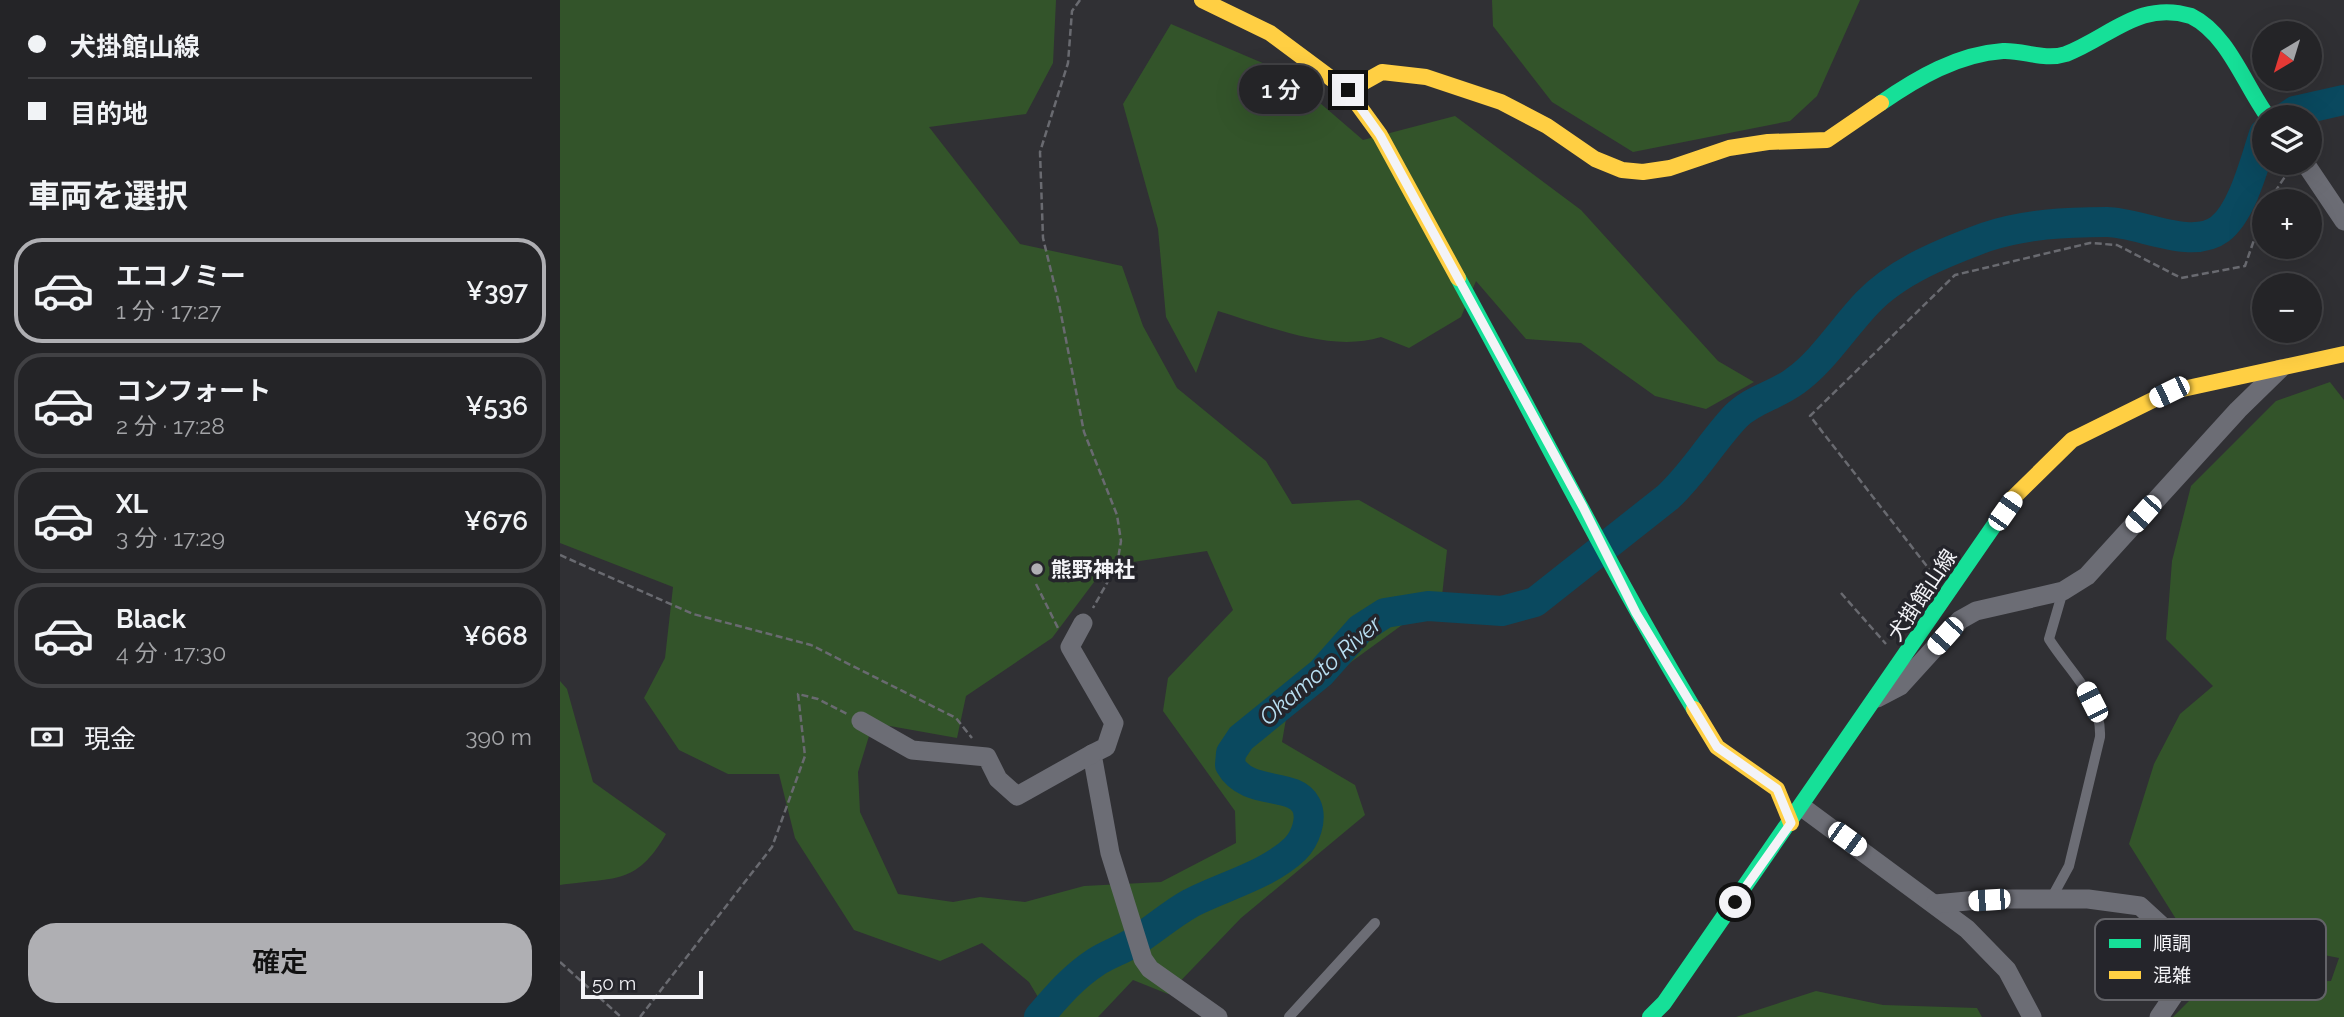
<!DOCTYPE html>
<html lang="ja">
<head>
<meta charset="utf-8">
<style>
	:root { --surface:#242427; --page:#303033; --text:#f1f3f6; --muted:#a3a4a7; --line:#414144; --accent:#afafb3 }
	body { margin:0; font-family:Raleway,"Noto Sans JP",sans-serif; background:var(--page); color:var(--text); height:100vh; display:flex; flex-direction:column; font-size:26px; white-space:nowrap }
	* { box-sizing:border-box; margin:0 }
	p { font-size:23px; color:var(--muted) }
	.icon { flex:none; width:38px; height:38px; fill:none; stroke:currentColor; stroke-width:2; stroke-linecap:round; stroke-linejoin:round }
	.map { position:relative; flex:1; overflow:hidden }
	.drawer { display:flex; flex-direction:column; background:var(--surface); width:560px }
	.drawer>* { flex:none }
	.top-card { display:grid; align-content:center; height:154px; padding:0 28px; background:var(--surface) }
	.needle { width:46px; rotate:218deg }
	.fabs { position:absolute; left:1692px; top:21px; display:grid; gap:14px }
	.fabs a { display:grid; place-items:center; width:70px; height:70px; border-radius:50%; background:var(--surface); box-shadow:0 7px 28px #0002,0 0 0 2px var(--line); font-size:35px }
	.scale { position:absolute; left:21px; bottom:18px; width:122px; box-sizing:border-box; padding-left:7px; border:4px solid #f3f3f7; border-top:0; font-size:19px; line-height:24px; white-space:nowrap; color:#f3f3f7; -webkit-text-stroke:5px #25252b; paint-order:stroke }
	.end { position:absolute; width:32px; height:32px; margin:-16px; border:9px solid #f3f3f7; background:#111; box-shadow:0 0 0 4px #111 }
	.from { border-radius:50% }
	.bubble { position:absolute; height:49px; border-radius:24px; background:var(--surface); box-shadow:0 7px 28px #0002,0 0 0 2px var(--line); font-size:23px; font-weight:600; line-height:49px; text-align:center }
	.car { position:absolute; width:21px; height:42px; margin:-21px -10px; border-radius:9px; box-shadow:0 0 5px 2px #0007; background:linear-gradient(#fff 24%,#345 0 40%,#fff 0 76%,#345 0 86%,#fff 0) }
	.top-card b { display:flex; align-items:center; gap:24px; height:66px; font-size:26px }
	.top-card b+b { border-top:2px solid var(--line) }
	.top-card i { width:18px; height:18px; background:var(--text) }
	ul { padding:0; list-style:none }
	li { display:flex; align-items:center; gap:21px; height:105px; margin:0 14px 10px; padding:0 14px; border:4px solid var(--line); border-radius:28px }
	li div { flex:1 }
	li b { display:block; font-size:26px }
	li em { font-style:normal; font-weight:600 }
	li.active { border-color:var(--accent) }
	li>.icon { width:63px; height:63px; stroke-width:1.5 }
	h2 { padding:0 28px; font-size:32px; line-height:84px }
	.pay { display:flex; align-items:center; gap:18px; height:77px; padding:0 28px; font-size:26px }
	.pay p { margin-inline-start:auto }
	.primary-button { display:flex; gap:14px; margin-top:auto; padding:14px 28px }
	.primary-button a { flex:1; height:80px; border-radius:28px; background:var(--accent); color:#111; font-size:28px; font-weight:600; line-height:80px; text-align:center }
	main { display:flex; flex:1; min-height:0 }
	.map>svg:first-child { display:block }
	.green { fill:#33542a; fill-rule:evenodd }
	.lines { fill:none; stroke-linecap:round; stroke-linejoin:round }
	.river { stroke:#0a495f; stroke-width:30 }
	.path { stroke:#696a70; stroke-width:2.5; stroke-dasharray:7 3.5; stroke-linecap:butt }
	.lane { stroke:#6c6d75; stroke-width:10 }
	.street { stroke:#6c6d75; stroke-width:19 }
	.fast { stroke:#16e098; stroke-width:16 }
	.slow { stroke:#ffcf43; stroke-width:16 }
	.route { stroke:#f3f3f7; stroke-width:9 }
	.poi-dot { fill:#afafb3; stroke:#25252b; stroke-width:2.5 }
	.labels { text-anchor:middle; dominant-baseline:central; stroke-width:7; stroke-linejoin:round; paint-order:stroke }
	.poi-label { font-size:21px; font-weight:bold; fill:#f3f3f7; stroke:#25252b; text-anchor:start }
	.street-label { font-size:21px; fill:#f3f3f7; stroke:#25252b }
	.water-label { font-size:23px; font-style:italic; fill:#b9e0f3; stroke:#25252b }
	.key { fill:#25252b; stroke:#636368; stroke-width:2 }
	.key-label { font-size:19px; fill:#f3f3f7 }
</style>
</head>
<body>
<main>
<section class="drawer">
<div class="top-card">
<b><i class="from"></i>犬掛館山線</b>
<b><i></i>目的地</b>
</div>
<h2>車両を選択</h2>
<ul>
<li class="active"><svg class="icon" aria-label="car" viewBox="0 0 24 24"><path d="M5 17H2v-5l4-1 3-4h7l3 4 3 1v5h-3M9 17h6M6 11h13"/><circle cx="7" cy="17" r="2"/><circle cx="17" cy="17" r="2"/></svg><div><b>エコノミー</b><p>1 分 · 17:27</p></div><em>¥397</em></li>
<li><svg class="icon" aria-label="car" viewBox="0 0 24 24"><path d="M5 17H2v-5l4-1 3-4h7l3 4 3 1v5h-3M9 17h6M6 11h13"/><circle cx="7" cy="17" r="2"/><circle cx="17" cy="17" r="2"/></svg><div><b>コンフォート</b><p>2 分 · 17:28</p></div><em>¥536</em></li>
<li><svg class="icon" aria-label="car" viewBox="0 0 24 24"><path d="M5 17H2v-5l4-1 3-4h7l3 4 3 1v5h-3M9 17h6M6 11h13"/><circle cx="7" cy="17" r="2"/><circle cx="17" cy="17" r="2"/></svg><div><b>XL</b><p>3 分 · 17:29</p></div><em>¥676</em></li>
<li><svg class="icon" aria-label="car" viewBox="0 0 24 24"><path d="M5 17H2v-5l4-1 3-4h7l3 4 3 1v5h-3M9 17h6M6 11h13"/><circle cx="7" cy="17" r="2"/><circle cx="17" cy="17" r="2"/></svg><div><b>Black</b><p>4 分 · 17:30</p></div><em>¥668</em></li>
</ul>
<div class="pay"><svg class="icon" aria-label="cash" viewBox="0 0 24 24"><path d="M3 7h18v10H3z"/><circle cx="12" cy="12" r="2"/></svg>現金<p>390 m</p></div>
<div class="primary-button"><a>確定</a></div>
</section>
<div class="map">
<svg width="1784" height="1017" viewBox="0 0 1784 1017">
	<rect width="100%" height="100%" fill="#303034"/>
	<!-- green -->
	<g class="green">
		<path d="M0 0H496L493 63 466 114 369 127 460 244 562 266 583 326 617 388 706 461 732 504 799 500 887 550 882 596 791 662 726 719 722 742 795 785 805 815 681 918 608 994 573 980 538 1017H490L469 982 422 943 380 961 294 930 235 838 219 774H168L119 750 84 698 105 658 113 587 0 543ZM647 551 673 610 608 678 603 711 675 811 676 843 601 882 524 886 465 902 420 897 393 902 338 894 300 812 298 772 313 723 397 738 406 696 492 638 546 566Z"/>
		<polygon points="932,0 1300,0 1257,96 1230,121 1073,152 992,102 933,26"/>
		<path d="M611 24 724 72 803 140 895 116 1021 210 1158 361 1194 382 1146 409 1095 396 1021 343 966 339 916 281 901 317 849 348 821 337C770 353 708 326 658 311L636 373 606 317 598 229 563 104Z"/>
		<polygon points="1770,382 1784,400 1784,1017 1613,1017 1645,985 1771,981 1779,958 1621,927 1569,844 1594,764 1620,714 1653,686 1606,639 1612,561 1631,486 1716,401"/>
		<path d="M0 681 7 689 33 782 106 834C76 886 54 877 0 885Z"/>
		<polygon points="1256,991 1323,1005 1417,1008 1422,1017 1176,1017"/>
	</g>
	<g class="lines">
		<!-- river -->
		<g class="river">
			<polyline points="1726,117 1735,111 1784,100"/>
			<path d="M479 1017C497 996 513 977 536 962 548 954 562 950 574 942 593 930 611 914 631 903 664 886 708 875 735 849 745 839 753 819 746 805 734 781 688 797 670 765L671 753 681 738 761 673 800 629 825 613 868 606 942 611 975 602 1108 497C1135 472 1152 441 1176 416 1193 399 1217 395 1235 381 1263 361 1283 328 1307 303 1337 271 1385 252 1426 237 1464 224 1507 222 1547 222 1579 222 1631 251 1660 229 1683 211 1695 161 1704 134"/>
		</g>
		<!-- path -->
		<g class="path">
			<polyline points="520,0 512,11 508,63 480,152 483,238 499,304 524,432 557,515 561,541 557,565 533,608"/>
			<polyline points="1709,201 1728,172"/>
			<polyline points="0,555 133,614 251,645 396,718 412,738"/>
			<polyline points="1373,574 1250,416 1395,275 1530,243 1557,245 1621,278 1685,266 1704,211"/>
			<polyline points="476,584 499,630"/>
			<polyline points="1281,593 1326,644"/>
			<polyline points="0,962 61,1017"/>
			<polyline points="80,1017 212,847 245,756 238,694 258,699 287,714"/>
		</g>
		<!-- lane -->
		<g class="lane">
			<path d="M1491 899 1509 866 1540 737C1542 698 1509 671 1489 639L1503 591"/>
			<polyline points="729,1017 815,923"/>
		</g>
		<!-- street -->
		<g class="street">
			<polyline points="1745,163 1784,221"/>
			<polyline points="523,623 510,647 554,723 546,747 532,754 550,853 583,959 590,969 658,1017"/>
			<polyline points="1317,698 1340,686 1400,620 1416,611 1503,591 1527,576 1678,410 1720,369"/>
			<polyline points="301,721 352,750 427,757 438,779 457,796 532,754"/>
			<polyline points="1242,807 1407,929 1447,970 1472,1017"/>
			<polyline points="1375,904 1429,899 1528,899 1580,906 1604,928 1611,949 1616,992 1599,1017"/>
		</g>
		<!-- fast -->
		<g class="fast">
			<path d="M1321 103C1357 78 1398 54 1443 51 1464 50 1484 61 1506 54 1550 37 1580 0 1631 16 1668 34 1685 86 1708 117"/>
			<path d="M898 278C977 422 1050 569 1134 709"/>
			<polyline points="1090,1017 1104,1003 1453,498"/>
		</g>
		<!-- slow -->
		<g class="slow">
			<polyline points="642,0 710,33 788,91 820,135 898,278"/>
			<polyline points="788,91 822,72 866,77 941,102 987,126 1035,159 1062,170 1083,172 1110,168 1169,148 1208,142 1267,140 1321,103"/>
			<polyline points="1453,498 1512,440 1609,392 1784,354"/>
			<polyline points="1134,709 1157,747 1217,789 1231,823"/>
		</g>
	</g>
	<g class="lines">
		<!-- route -->
		<polyline class="route" points="788,90 820,135 1023,507 1076,613 1157,747 1217,789 1231,823 1175,902"/>
	</g>
	<!-- markers -->
	<circle class="poi-dot" cx="477" cy="569" r="7"/>
	<g class="labels">
		<!-- poi labels -->
		<g class="poi-label">
			<text x="491" y="569">熊野神社</text>
		</g>
		<!-- street labels -->
		<g class="street-label">
			<text transform="translate(1362 595) rotate(-56)">犬掛館山線</text>
		</g>
		<!-- water labels -->
		<g class="water-label">
			<text transform="translate(760 670) rotate(-41)">Okamoto River</text>
		</g>
	</g>
	<!-- legend -->
	<rect x="1535" y="919" width="231" height="81" rx="10" class="key"/>
	<rect x="1549" y="939" width="32" height="9" fill="#16e098"/>
	<rect x="1549" y="971" width="32" height="8" fill="#ffcf43"/>
	<g class="key-label">
		<text x="1593" y="950">順調</text>
		<text x="1593" y="982">混雑</text>
	</g>
</svg>
<div class="fabs">
<a><svg class="needle" viewBox="-14 -14 28 28"><path d="M0-13l5 13h-10z" fill="#e53935"/><path d="M0 13l5-13h-10z" fill="#a3a4a7"/></svg></a>
<a><svg class="icon" aria-label="layers" viewBox="0 0 24 24"><path d="M12 4l9 5-9 5-9-5zM3 14l9 5 9-5"/></svg></a>
<a>+</a>
<a>−</a>
</div>
<div class="scale">50 m</div>
<i class="end from" style="left:1175px;top:902px"></i>
<i class="end" style="left:788px;top:90px"></i>
<div class="bubble" style="left:679px;top:65px;width:84px">1 分</div>
<i class="car" style="left:1609px;top:392px;rotate:244deg"></i>
<i class="car" style="left:1445px;top:511px;rotate:35deg"></i>
<i class="car" style="left:1583px;top:514px;rotate:222deg"></i>
<i class="car" style="left:1385px;top:636px;rotate:222deg"></i>
<i class="car" style="left:1532px;top:702px;rotate:333deg"></i>
<i class="car" style="left:1287px;top:839px;rotate:126deg"></i>
<i class="car" style="left:1429px;top:900px;rotate:266deg"></i>
</div>
</main>
</body>
</html>
